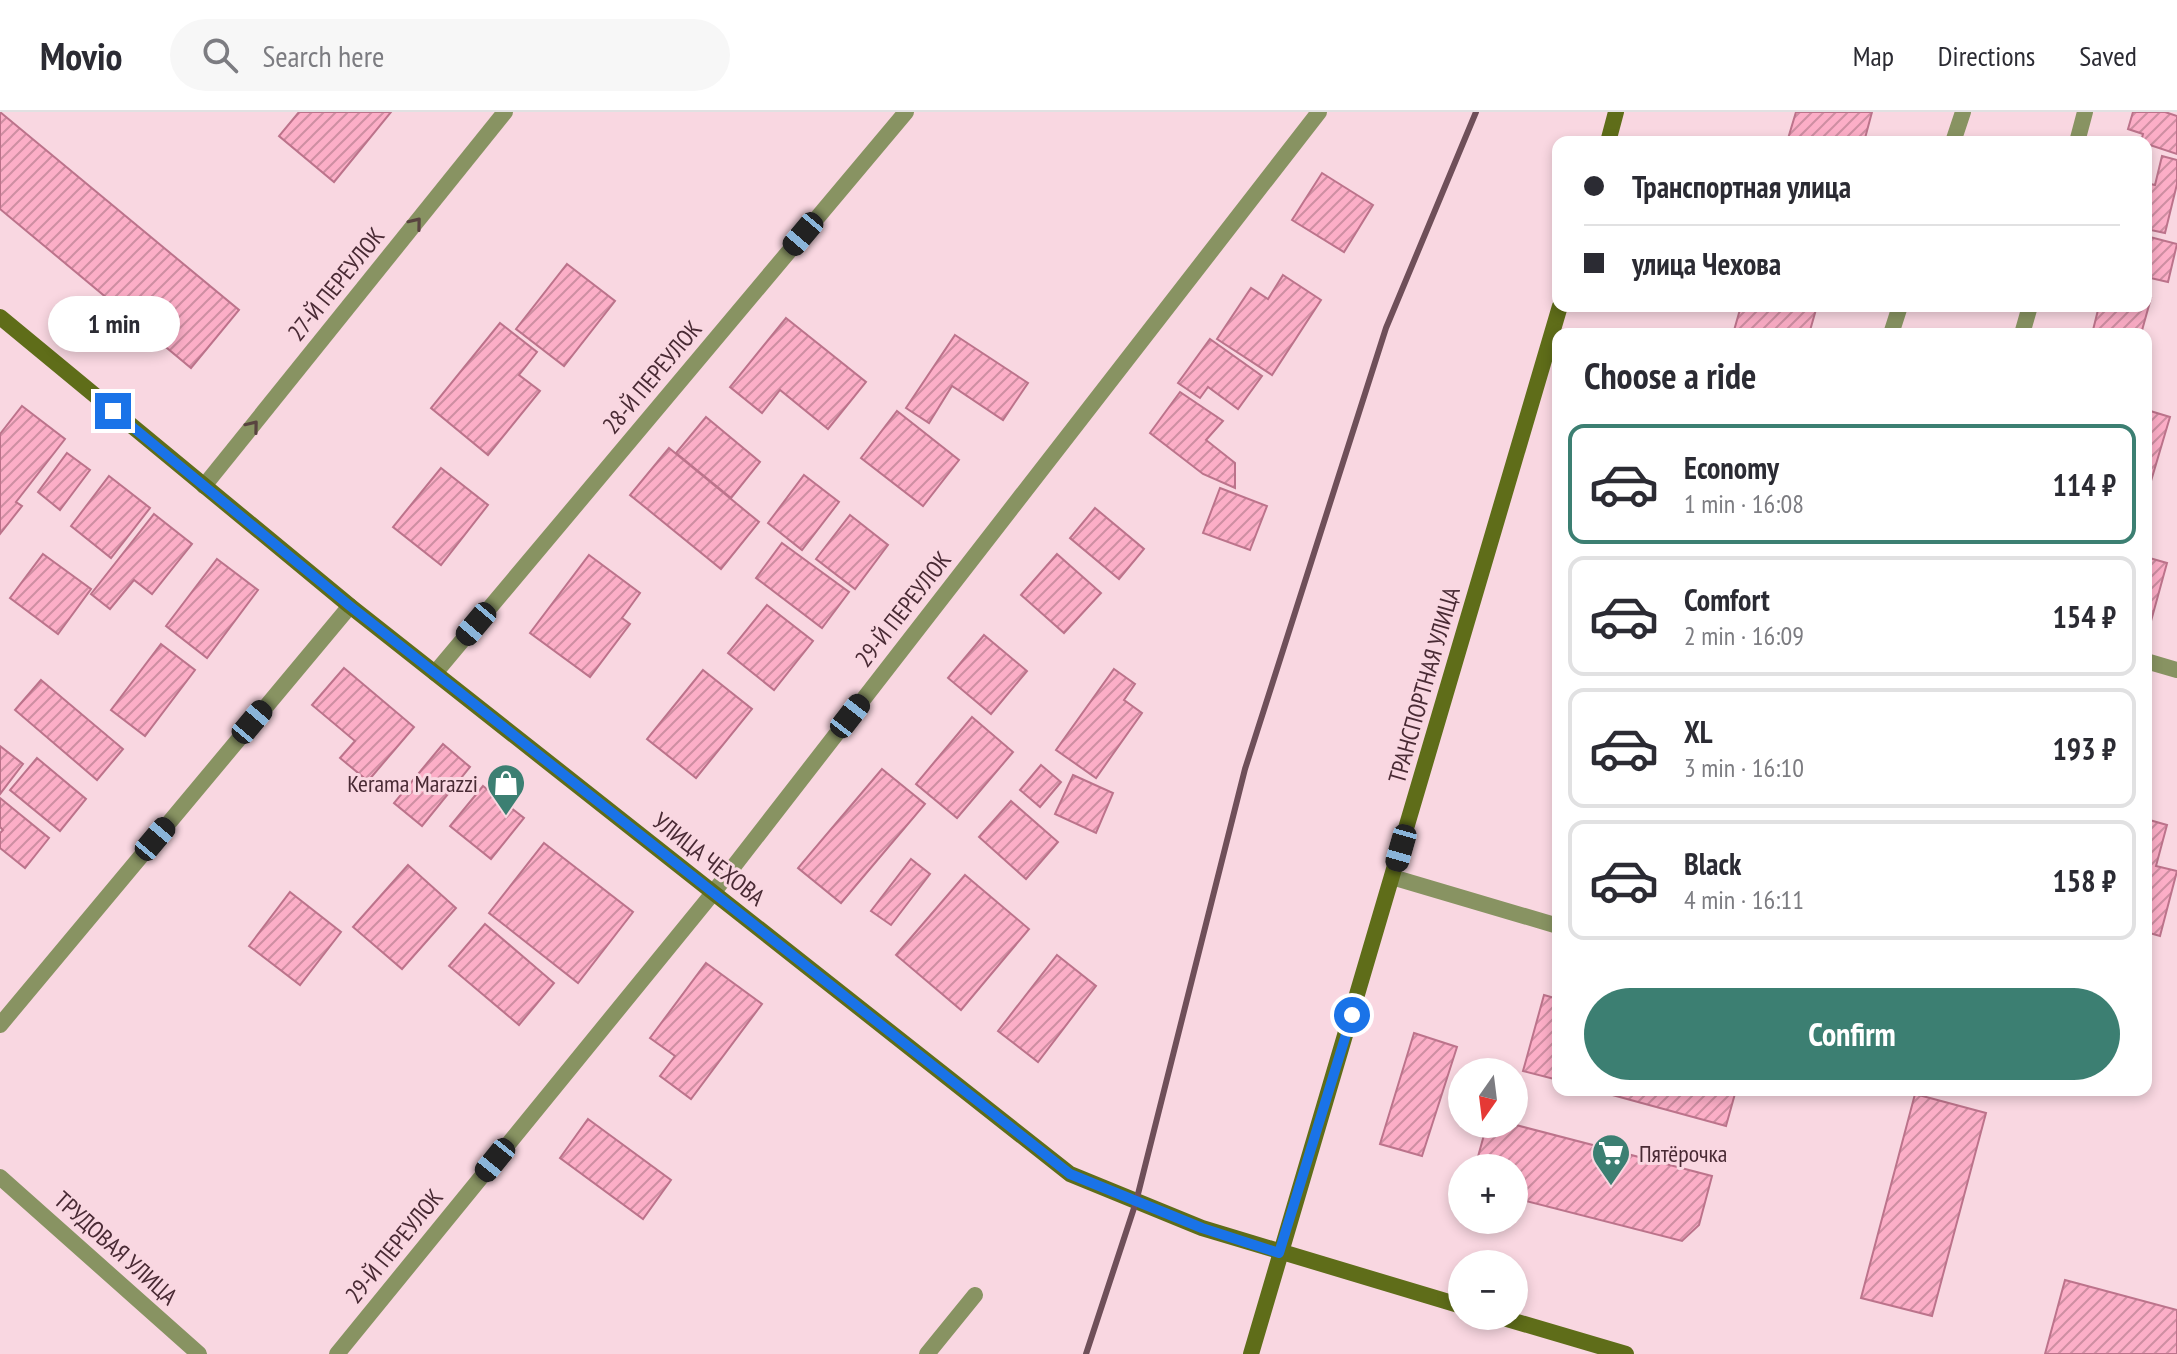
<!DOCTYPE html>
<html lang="en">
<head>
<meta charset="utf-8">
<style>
	:root { --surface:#fff; --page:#f7f7f7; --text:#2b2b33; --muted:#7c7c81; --line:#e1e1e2; --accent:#3c7f72 }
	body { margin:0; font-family:"PT Sans Narrow",sans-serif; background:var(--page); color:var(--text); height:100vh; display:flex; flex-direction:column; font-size:30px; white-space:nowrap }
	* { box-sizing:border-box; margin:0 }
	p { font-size:26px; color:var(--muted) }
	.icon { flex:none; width:44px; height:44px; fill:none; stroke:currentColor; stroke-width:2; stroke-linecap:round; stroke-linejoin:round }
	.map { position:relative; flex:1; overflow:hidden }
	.panel { position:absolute; left:1552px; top:216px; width:600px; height:768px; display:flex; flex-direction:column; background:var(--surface); border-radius:16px; box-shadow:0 4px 12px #0003 }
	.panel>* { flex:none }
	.banner { position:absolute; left:1552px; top:24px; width:600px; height:176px; border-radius:16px; box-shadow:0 4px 12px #0003; display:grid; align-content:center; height:176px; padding:0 32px; background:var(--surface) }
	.needle { width:52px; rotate:194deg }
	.controls { position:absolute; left:1448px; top:946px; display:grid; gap:16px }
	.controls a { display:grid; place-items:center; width:80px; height:80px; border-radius:50%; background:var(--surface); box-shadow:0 4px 12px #0003; font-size:40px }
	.end { position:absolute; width:36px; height:36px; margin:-18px; border:10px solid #1a73e8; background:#fff; box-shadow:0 0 0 4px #fff }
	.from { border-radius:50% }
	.bubble { position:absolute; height:56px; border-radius:28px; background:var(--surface); box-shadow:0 4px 12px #0003; font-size:26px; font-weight:700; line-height:56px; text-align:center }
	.car { position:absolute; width:24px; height:48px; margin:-24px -12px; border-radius:10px; box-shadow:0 0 6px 2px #0007; background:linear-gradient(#222 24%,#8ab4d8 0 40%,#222 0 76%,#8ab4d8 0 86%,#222 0) }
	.banner b { display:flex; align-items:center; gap:28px; height:76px; font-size:30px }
	.banner b+b { border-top:2px solid var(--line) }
	.banner i { width:20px; height:20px; background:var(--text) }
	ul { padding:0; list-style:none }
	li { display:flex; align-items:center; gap:24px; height:120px; margin:0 16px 12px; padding:0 16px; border:4px solid var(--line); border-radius:16px }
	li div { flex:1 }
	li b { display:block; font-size:30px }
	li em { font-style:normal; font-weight:700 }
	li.selected { border-color:var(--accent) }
	li>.icon { width:72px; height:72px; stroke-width:1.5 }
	h2 { padding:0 32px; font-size:36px; line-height:96px }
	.action { display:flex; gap:16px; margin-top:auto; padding:16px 32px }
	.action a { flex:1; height:92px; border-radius:48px; background:var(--accent); color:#fff; font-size:32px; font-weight:700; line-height:92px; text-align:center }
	header { display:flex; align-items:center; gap:48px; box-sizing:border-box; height:112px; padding:0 40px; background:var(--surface); border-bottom:2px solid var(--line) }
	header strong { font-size:38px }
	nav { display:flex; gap:44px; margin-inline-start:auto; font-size:28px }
	.search { width:560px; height:72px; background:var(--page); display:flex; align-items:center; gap:20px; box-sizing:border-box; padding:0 28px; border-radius:44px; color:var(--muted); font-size:30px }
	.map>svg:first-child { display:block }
	.building { fill:url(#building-hatch); stroke:#bc738b; stroke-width:2 }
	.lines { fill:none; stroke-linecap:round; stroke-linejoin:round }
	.street { stroke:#889362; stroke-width:16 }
	.secondary { stroke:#5f6d19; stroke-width:16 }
	.rail { stroke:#6f4f59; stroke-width:6 }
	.oneway { stroke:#594440 }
	.route { stroke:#1a73e8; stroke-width:10 }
	.labels { text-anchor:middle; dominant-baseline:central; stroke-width:6; stroke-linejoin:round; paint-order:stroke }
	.street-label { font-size:24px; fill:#492a34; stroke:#f9d7e1 }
	.poi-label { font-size:24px; fill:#492a34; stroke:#f9d7e1; text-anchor:end }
</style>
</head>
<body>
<header>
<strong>Movio</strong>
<div class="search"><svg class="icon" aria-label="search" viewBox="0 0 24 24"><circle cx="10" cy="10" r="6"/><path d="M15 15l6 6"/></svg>Search here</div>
<nav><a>Map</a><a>Directions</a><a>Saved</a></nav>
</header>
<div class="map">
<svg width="2177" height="1242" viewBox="0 0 2177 1242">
	<defs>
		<pattern id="building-hatch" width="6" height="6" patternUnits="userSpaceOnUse" patternTransform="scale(2)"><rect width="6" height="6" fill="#fcaec7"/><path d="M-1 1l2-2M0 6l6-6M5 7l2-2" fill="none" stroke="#ce8ea2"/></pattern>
	</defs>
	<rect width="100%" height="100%" fill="#f9d7e1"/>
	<!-- building -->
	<g class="building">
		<polygon points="0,0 239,198 191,256 0,97"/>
		<polygon points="299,0 391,0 334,70 279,24"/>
		<polygon points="1796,0 1872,0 1864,30 1787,30"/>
		<polygon points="2133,0 2165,0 2177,4 2177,42 2141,30 2143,22 2128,17"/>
		<polygon points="2162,44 2177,48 2177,72 2165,121 2146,117 2146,71 2155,73"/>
		<polygon points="1322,61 1373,93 1344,140 1292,108"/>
		<polygon points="2146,124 2177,132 2168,170 2146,165"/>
		<polygon points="567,152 615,189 564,254 516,217"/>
		<polygon points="1283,163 1321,188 1272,263 1217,227 1251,176 1268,187"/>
		<polygon points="2146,185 2151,186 2141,222 2092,222 2099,194 2146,194"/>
		<polygon points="1741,194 1817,194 1809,222 1733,222"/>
		<polygon points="786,206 866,270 828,317 780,278 762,301 730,275"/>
		<polygon points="500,211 537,240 519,263 540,279 488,343 431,296"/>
		<polygon points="955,223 1028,271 1003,308 952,274 929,311 906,296"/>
		<polygon points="1210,227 1262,264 1238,297 1208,275 1200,286 1178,271"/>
		<polygon points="1180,280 1223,309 1206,328 1235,351 1235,376 1203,362 1150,321"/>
		<polygon points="22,294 65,327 16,390 22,394 0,422 0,322"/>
		<polygon points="2147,298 2170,305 2151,369 2146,368"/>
		<polygon points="897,299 959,348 923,394 861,346"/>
		<polygon points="706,305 760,350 731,386 676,341"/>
		<polygon points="669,336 759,410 721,457 630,383"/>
		<polygon points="67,341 90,358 60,398 38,380"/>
		<polygon points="441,356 488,393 441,453 393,415"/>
		<polygon points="804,363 839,390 802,438 768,411"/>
		<polygon points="109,364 150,396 111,446 71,414"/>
		<polygon points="1220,376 1267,394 1250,438 1203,421"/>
		<polygon points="1095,396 1144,437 1119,467 1070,426"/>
		<polygon points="154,402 192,432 152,482 134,468 110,497 91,482"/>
		<polygon points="850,403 888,433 855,477 816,447"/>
		<polygon points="782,431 849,480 822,516 756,466"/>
		<polygon points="43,442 91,477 58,522 10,486"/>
		<polygon points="1057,442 1101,481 1064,521 1021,483"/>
		<polygon points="589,443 640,481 622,506 630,512 590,565 530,521"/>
		<polygon points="2146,445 2167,451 2148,520 2146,519"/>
		<polygon points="217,447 258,478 207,546 166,514"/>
		<polygon points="767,493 813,529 774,578 728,541"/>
		<polygon points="984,523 1027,559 991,602 948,566"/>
		<polygon points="161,532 195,558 145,624 111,598"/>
		<polygon points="344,556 414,615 368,669 340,646 355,629 312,593"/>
		<polygon points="1114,557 1135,572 1124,588 1142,601 1096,666 1056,638"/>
		<polygon points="703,558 752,597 696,666 647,627"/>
		<polygon points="41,568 123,637 97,668 15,598"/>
		<polygon points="972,605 1013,640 957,706 916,672"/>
		<polygon points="443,632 470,655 422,714 394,691"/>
		<polygon points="0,634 23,652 0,682"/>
		<polygon points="37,646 86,687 60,719 10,678"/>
		<polygon points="1041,653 1061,670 1040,695 1020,678"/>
		<polygon points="882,657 925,692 841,791 798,756"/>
		<polygon points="1073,663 1113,681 1096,721 1055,702"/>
		<polygon points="483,674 524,706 491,747 450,714"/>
		<polygon points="0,686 49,726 25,756 0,736 0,721 3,718 0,715"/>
		<polygon points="1011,689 1058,730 1026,767 979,725"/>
		<polygon points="2146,707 2167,713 2156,754 2177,759 2160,824 2146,820"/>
		<polygon points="544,731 633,800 578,871 489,801"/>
		<polygon points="911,747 930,762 891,813 871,799"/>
		<polygon points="408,753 456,796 402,857 353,815"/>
		<polygon points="965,763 1029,817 961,898 896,843"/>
		<polygon points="290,780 341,820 300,873 249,834"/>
		<polygon points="485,812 554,871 519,913 449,854"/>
		<polygon points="1057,843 1096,874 1038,950 998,919"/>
		<polygon points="706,851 762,892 691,987 660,964 675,944 650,926"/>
		<polygon points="1544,883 1558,887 1558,968 1523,959"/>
		<polygon points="1414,921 1457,935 1422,1044 1380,1032"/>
		<polygon points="1594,978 1736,978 1726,1014"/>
		<polygon points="1915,982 1986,1001 1932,1204 1861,1186"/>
		<polygon points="588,1007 671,1068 643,1107 560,1046"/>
		<polygon points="1487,1012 1512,1012 1712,1064 1699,1113 1682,1129 1514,1086 1514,1056 1478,1056 1476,1052"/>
		<polygon points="2065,1168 2177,1198 2177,1242 2045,1242"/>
	</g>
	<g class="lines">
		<!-- street -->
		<g class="street">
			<polyline points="1953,30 1963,0"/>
			<polyline points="2077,30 2085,0"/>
			<polyline points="1891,222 1900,194"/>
			<polyline points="2022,222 2030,194"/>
			<polyline points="204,374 505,0"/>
			<polyline points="2146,549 2177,558"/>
			<polyline points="435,561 906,0"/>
			<polyline points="1392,765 1558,814"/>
			<polyline points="0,913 350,494"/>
			<polyline points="0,1065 199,1242"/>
			<polyline points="337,1242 713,781 1319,0"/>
			<polyline points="927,1242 975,1183"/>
		</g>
		<!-- secondary -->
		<g class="secondary">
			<polyline points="1608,30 1616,0"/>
			<polyline points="0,205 350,494 1070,1062 1202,1116 1462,1194"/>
			<polyline points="1497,1204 1626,1242"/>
			<polyline points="1251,1242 1560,194"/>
		</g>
		<!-- rail -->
		<polyline class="rail" points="1086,1242 1136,1090 1245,657 1386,216 1476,0"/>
	</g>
	<!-- one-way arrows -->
	<defs><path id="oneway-chevron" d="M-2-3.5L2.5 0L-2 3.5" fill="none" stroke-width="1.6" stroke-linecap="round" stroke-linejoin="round" transform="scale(2)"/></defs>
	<g class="oneway">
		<use href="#oneway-chevron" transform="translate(416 111) rotate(-51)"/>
		<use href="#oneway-chevron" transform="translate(253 314) rotate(-51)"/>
	</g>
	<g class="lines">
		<!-- route -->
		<polyline class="route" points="113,299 350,494 1070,1062 1202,1116 1279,1141 1352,903"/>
	</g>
	<!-- icons -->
	<defs>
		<g id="shop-pin" transform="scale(2)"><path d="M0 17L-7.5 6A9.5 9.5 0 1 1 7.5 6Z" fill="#3c7f72" stroke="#f9d7e1"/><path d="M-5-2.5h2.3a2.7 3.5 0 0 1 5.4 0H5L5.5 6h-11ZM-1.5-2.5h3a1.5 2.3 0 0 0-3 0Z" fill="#fff"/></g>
		<g id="supermarket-pin" transform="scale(2)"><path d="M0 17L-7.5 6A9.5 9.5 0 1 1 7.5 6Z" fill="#3c7f72" stroke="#f9d7e1"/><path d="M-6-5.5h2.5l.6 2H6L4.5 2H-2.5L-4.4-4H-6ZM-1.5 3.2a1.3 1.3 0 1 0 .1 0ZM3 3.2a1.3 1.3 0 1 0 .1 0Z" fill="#fff"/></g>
	</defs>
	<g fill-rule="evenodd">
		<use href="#shop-pin" x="506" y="671"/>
		<use href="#supermarket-pin" x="1611" y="1041"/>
	</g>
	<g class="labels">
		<!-- street labels -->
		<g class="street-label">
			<text transform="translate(336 172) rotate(-51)">27-Й ПЕРЕУЛОК</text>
			<text transform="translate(652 265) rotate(-50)">28-Й ПЕРЕУЛОК</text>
			<text transform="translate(903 497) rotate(-52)">29-Й ПЕРЕУЛОК</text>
			<text transform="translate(1424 573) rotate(-74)">ТРАНСПОРТНАЯ УЛИЦА</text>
			<text transform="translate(709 747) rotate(38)">УЛИЦА ЧЕХОВА</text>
			<text transform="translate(394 1134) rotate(-51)">29-Й ПЕРЕУЛОК</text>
			<text transform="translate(116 1136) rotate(42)">ТРУДОВАЯ УЛИЦА</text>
		</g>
		<!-- poi labels -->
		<g class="poi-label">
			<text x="478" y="671">Kerama Marazzi</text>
			<text x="1639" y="1041" text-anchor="start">Пятёрочка</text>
		</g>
	</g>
</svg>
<div class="controls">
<a><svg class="needle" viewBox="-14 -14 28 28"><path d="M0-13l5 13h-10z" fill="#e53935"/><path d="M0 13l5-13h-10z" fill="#7c7c81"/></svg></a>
<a>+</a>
<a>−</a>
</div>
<i class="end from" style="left:1352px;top:903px"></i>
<i class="end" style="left:113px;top:299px"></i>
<div class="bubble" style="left:48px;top:184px;width:132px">1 min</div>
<i class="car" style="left:803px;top:122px;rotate:220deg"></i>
<i class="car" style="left:476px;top:512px;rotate:220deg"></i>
<i class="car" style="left:850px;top:604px;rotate:38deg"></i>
<i class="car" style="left:252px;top:610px;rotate:40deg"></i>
<i class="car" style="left:155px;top:727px;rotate:40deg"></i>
<i class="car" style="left:1401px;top:736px;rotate:196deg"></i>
<i class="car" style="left:495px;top:1048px;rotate:219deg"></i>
<div class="banner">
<b><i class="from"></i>Транспортная улица</b>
<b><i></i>улица Чехова</b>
</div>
<section class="panel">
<h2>Choose a ride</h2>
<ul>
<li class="selected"><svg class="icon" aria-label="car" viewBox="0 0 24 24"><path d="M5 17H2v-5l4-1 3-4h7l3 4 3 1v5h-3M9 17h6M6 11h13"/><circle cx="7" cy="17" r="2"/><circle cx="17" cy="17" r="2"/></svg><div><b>Economy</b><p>1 min · 16:08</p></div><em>114 ₽</em></li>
<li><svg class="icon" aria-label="car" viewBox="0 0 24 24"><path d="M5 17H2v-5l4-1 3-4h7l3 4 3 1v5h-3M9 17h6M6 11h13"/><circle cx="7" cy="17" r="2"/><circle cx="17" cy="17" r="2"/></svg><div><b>Comfort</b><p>2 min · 16:09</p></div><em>154 ₽</em></li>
<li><svg class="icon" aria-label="car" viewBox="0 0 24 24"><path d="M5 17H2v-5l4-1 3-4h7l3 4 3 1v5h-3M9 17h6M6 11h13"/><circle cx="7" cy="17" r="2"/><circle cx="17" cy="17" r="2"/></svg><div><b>XL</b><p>3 min · 16:10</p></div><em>193 ₽</em></li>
<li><svg class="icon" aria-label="car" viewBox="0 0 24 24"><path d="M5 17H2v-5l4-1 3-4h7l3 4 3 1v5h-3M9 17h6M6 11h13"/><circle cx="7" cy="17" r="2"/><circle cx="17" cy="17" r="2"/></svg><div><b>Black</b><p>4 min · 16:11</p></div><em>158 ₽</em></li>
</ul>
<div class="action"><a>Confirm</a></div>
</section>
</div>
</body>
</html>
